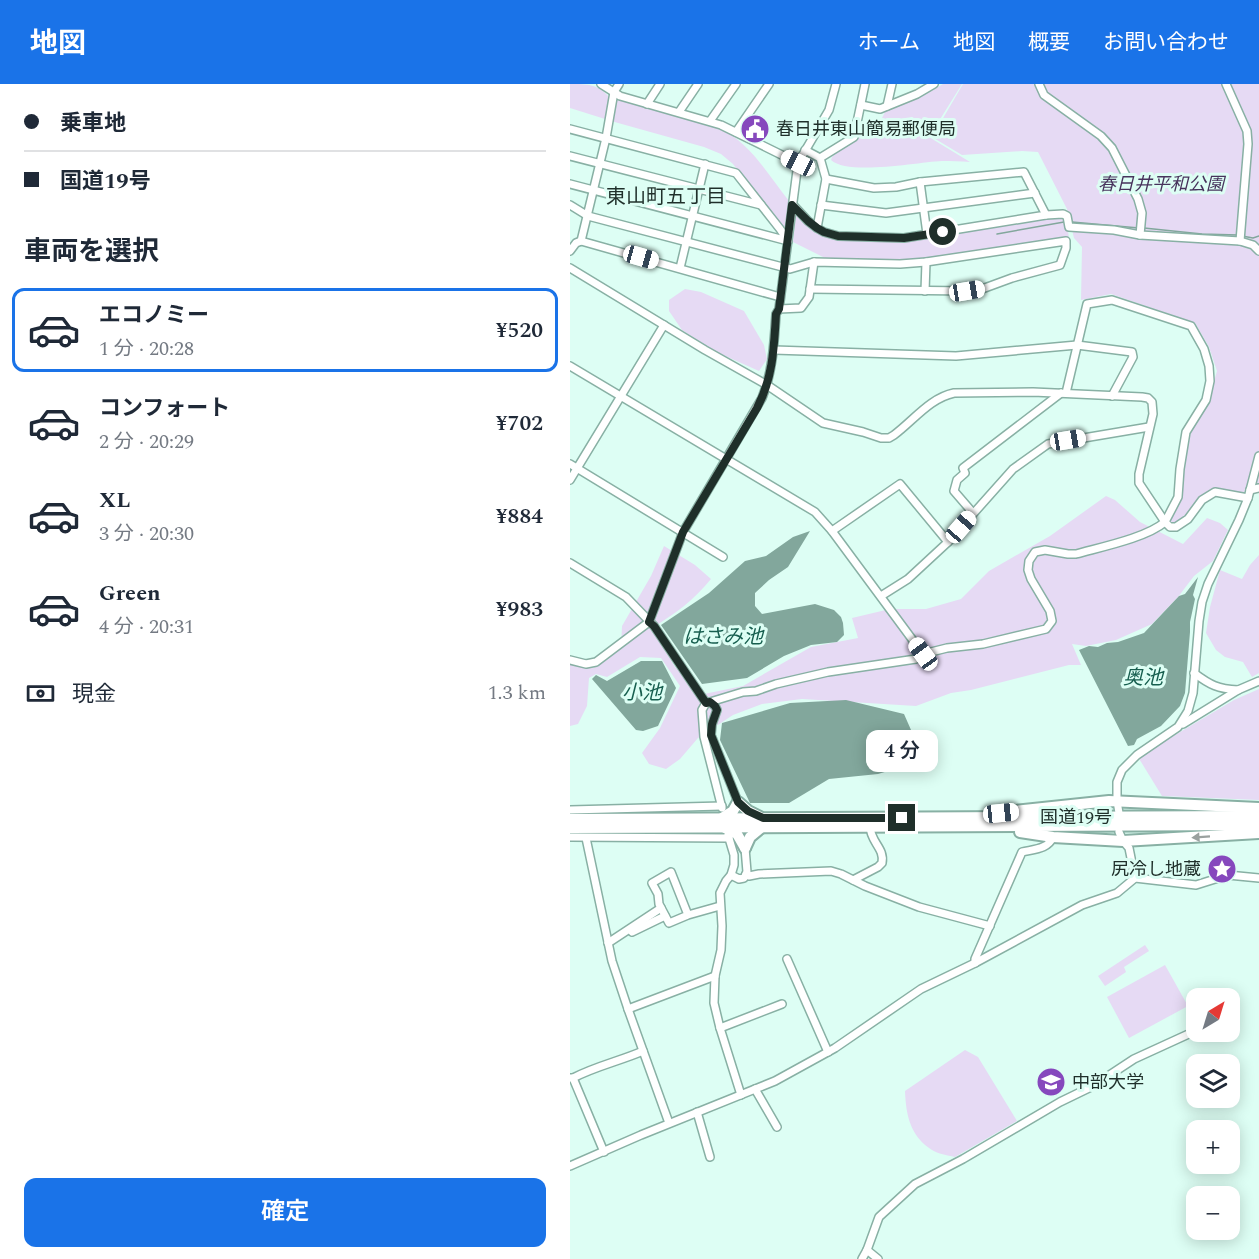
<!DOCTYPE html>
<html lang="ja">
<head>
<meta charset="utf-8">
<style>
	:root { --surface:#fff; --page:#f2f2f3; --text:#1f2937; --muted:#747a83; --line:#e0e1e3; --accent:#1a73e8 }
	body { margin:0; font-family:Spectral,"Noto Sans JP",serif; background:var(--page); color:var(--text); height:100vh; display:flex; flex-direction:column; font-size:22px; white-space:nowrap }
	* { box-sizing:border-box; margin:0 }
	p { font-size:20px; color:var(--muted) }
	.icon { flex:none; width:33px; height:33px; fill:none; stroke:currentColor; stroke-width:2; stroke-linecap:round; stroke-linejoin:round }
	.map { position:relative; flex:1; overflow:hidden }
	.details { display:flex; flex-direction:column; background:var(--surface); width:570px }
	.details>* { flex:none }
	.hud { display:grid; align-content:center; height:132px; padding:0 24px; background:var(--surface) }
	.needle { width:39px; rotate:38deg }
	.buttons { position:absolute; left:616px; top:904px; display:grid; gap:12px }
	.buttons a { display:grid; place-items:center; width:54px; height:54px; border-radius:12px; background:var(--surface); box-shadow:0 3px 15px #0003; font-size:30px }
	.end { position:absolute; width:27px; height:27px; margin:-14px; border:8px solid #1f2f2a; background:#fff; box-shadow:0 0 0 3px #fff }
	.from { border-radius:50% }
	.bubble { position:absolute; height:42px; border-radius:12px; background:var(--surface); box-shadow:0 3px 15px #0003; font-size:20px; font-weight:600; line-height:42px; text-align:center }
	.car { position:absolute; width:18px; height:36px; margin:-18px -9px; border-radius:8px; box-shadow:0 0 4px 2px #0007; background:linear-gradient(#fff 24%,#345 0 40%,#fff 0 76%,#345 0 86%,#fff 0) }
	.hud b { display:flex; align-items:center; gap:21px; height:57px; font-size:22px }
	.hud b+b { border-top:2px solid var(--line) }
	.hud i { width:15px; height:15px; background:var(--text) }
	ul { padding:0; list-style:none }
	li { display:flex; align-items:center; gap:18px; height:84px; margin:0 12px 9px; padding:0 12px; border:3px solid transparent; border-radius:12px }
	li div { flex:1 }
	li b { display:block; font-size:22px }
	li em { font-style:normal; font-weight:600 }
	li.selected { border-color:var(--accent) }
	li>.icon { width:54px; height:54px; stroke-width:1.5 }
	h2 { padding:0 24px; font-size:27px; line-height:72px }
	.pay { display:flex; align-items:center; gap:15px; height:66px; padding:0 24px; font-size:22px }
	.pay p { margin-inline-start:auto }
	.button { display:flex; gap:12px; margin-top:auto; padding:12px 24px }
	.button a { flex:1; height:69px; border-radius:12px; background:var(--accent); color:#fff; font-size:24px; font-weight:600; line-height:69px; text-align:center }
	header { display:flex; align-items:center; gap:36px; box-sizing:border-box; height:84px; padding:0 30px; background:var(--accent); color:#fff }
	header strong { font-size:28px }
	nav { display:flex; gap:33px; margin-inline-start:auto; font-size:21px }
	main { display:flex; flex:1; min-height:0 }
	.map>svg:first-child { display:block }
	.green { fill:#e6daf4 }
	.water { fill:#82a79c }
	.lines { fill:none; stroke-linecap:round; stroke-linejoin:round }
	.stream { stroke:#82a79c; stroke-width:1.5 }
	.minor-casing { stroke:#88b0a4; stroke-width:10 }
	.highway-casing { stroke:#88b0a4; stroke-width:14 }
	.minor { stroke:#fff; stroke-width:7 }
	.highway { stroke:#fff; stroke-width:10 }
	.oneway { fill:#9aa19f }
	.route { stroke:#1f2f2a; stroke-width:8 }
	.labels { text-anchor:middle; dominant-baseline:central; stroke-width:6; stroke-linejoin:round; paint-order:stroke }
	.poi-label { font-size:18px; fill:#1f2f2a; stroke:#ddfef4; text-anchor:start }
	.park-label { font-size:18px; font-style:italic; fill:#47335c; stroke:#ddfef4 }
	.street-label { font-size:18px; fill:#1f2f2a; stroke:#ddfef4 }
	.neighbourhood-label { font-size:20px; fill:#1f2f2a; stroke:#ddfef4 }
	.water-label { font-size:20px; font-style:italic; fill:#165e4e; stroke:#ddfef4 }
</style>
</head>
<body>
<header>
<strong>地図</strong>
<nav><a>ホーム</a><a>地図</a><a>概要</a><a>お問い合わせ</a></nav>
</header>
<main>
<section class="details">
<div class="hud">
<b><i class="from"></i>乗車地</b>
<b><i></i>国道19号</b>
</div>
<h2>車両を選択</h2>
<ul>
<li class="selected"><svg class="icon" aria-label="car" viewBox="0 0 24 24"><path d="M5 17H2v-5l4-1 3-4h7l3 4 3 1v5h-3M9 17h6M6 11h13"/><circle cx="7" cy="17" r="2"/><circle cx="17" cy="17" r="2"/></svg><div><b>エコノミー</b><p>1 分 · 20:28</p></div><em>¥520</em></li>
<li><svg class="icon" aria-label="car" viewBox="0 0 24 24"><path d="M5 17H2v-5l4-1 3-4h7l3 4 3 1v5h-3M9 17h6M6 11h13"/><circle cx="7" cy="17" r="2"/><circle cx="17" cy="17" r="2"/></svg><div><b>コンフォート</b><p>2 分 · 20:29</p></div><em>¥702</em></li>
<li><svg class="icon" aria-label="car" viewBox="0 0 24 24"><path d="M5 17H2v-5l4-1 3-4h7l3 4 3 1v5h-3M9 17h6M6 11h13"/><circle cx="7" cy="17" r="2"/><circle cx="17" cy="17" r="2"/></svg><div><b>XL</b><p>3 分 · 20:30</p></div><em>¥884</em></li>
<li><svg class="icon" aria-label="car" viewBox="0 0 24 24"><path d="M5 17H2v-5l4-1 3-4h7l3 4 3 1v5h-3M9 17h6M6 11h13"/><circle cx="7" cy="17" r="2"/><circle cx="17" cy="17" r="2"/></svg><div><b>Green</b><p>4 分 · 20:31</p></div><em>¥983</em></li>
</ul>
<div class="pay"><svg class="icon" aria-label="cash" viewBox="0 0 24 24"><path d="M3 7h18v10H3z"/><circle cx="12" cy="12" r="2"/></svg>現金<p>1.3 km</p></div>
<div class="button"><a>確定</a></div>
</section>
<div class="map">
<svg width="689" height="1175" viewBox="0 0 689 1175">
	<rect width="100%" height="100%" fill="#ddfef4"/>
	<!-- green -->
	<g class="green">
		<path d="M0 0C17 0 28 0 39 13L35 35 0 24Z"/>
		<path d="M373 0H392L359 53 400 78C391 77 381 77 372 77 348 78 278 92 261 76L262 73 277 60 307 44 316 26 351 13Z"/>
		<path d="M393 0H689V401L677 404 673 409 641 405C628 416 618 430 605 441L599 438 610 415 613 386 621 347 638 318 647 287 639 263 625 239 541 210 511 216 512 163 504 154 497 125 468 68 452 67 392 71 362 53Z"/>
		<path d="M48 16 149 44C180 58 198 91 219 117L215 142 212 144 163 80 151 70 134 63 41 37 44 19Z"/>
		<polygon points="229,131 251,149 338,155 496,133 499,154 351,176 332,178 259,176 223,158 226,132"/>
		<polygon points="115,205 131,208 174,227 194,261 197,275 189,287 142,266 112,246 99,227 99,216"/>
		<path d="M536 412 545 416 570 438 613 460 637 434 650 439 658 446 643 477 624 492 608 513 582 540 546 556 516 562 502 560 511 581H499L401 606 381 609 346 622 232 615 192 620 163 631 128 654 110 675 96 685 79 680 72 669 90 644 110 602 91 574 70 573 37 593 26 590 19 594 17 622 8 640 0 642V577L23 584 51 564 52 542 81 492 94 462 125 481 141 495C123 517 106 529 82 544L105 583 134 610 173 602 241 563 288 554 282 534 320 525H356L391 515 419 487 480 452Z"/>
		<polygon points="689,471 689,589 682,593 673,578 655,573 646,566 636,549 640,523 650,486 672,495 680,481"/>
		<polygon points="689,605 689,716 592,712 568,673 664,616"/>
		<polygon points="575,861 579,867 554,883 556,888 535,902 528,892"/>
		<polygon points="595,881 618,922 559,954 537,913"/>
		<path d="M395 966 408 973 447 1037 385 1073C377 1071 368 1070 362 1066 340 1052 336 1031 335 1007Z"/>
	</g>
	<!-- water -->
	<g class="water">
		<polygon points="240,447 218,483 199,496 185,509 185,522 192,530 245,520 264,526 271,533 273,539 274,551 267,558 241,561 214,572 177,594 132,600 91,541 139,509 175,477 196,472 223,453"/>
		<polygon points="628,493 623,511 625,515 620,538 620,548 615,609 610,622 591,642 567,655 564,661 558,662 509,566 519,562 528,563 537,559 548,558 574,549 609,512 615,510"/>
		<polygon points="71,577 92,577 106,604 88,642 73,647 66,646 22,595 26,591 37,597"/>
		<polygon points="276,616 334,630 352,671 328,684 308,690 259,695 219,719 180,719 150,656 152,639 220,619"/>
	</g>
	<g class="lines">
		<!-- stream -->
		<g class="stream">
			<polyline points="502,138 569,144"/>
			<polyline points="574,144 632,150 668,151"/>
			<polyline points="427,150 494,138"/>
			<polyline points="672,152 683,154 689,152"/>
		</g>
		<!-- minor casing -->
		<g class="minor-casing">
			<g id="minor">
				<polyline points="31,0 50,12 151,41 228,79"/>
				<polyline points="469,0 474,11 531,52 542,64 568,115 572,129 570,151"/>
				<polyline points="656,0 677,47 678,60 670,157"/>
				<polyline points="77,20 90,0"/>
				<polyline points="291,21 310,25 347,10 364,0"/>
				<polyline points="317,22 322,0"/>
				<polyline points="109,28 128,0"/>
				<polyline points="140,37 166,0"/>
				<polyline points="0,45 166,89 210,145 218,157"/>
				<polyline points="166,48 199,0"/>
				<polyline points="235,66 250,74 256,95 247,144"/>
				<polyline points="0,72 191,121"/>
				<polyline points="250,74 284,53 295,0"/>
				<polyline points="350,98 357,150"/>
				<polyline points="0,100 218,157"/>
				<polyline points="0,121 18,132 220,185 244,178 330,180 356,178 496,157 496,164 490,181 442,194 412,205 397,207 240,205"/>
				<polyline points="223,121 238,137 247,144 254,148 268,152 334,154 476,131 454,88 350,98 326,103 304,104 256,95"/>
				<polyline points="251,121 316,129 465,109"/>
				<polyline points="476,131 493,130 497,132 499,143 544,146 570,151 670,157 683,161 689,167"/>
				<polyline points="11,157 210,213"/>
				<polyline points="0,167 6,159 11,157 36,54 44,8 49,0"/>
				<path d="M0 184 135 266 197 301 253 339 293 348 311 354H319L324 351C344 336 360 314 384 309L463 308 572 313 578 314 582 318 583 330 569 390V399L595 438C576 454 531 463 506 470H498L475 466 465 468 459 477 458 486 461 495 480 527 482 537 476 545 413 560 377 564 353 570 346 575 258 588 206 600 186 607 173 608 140 618"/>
				<polyline points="110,184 135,80"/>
				<polyline points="355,207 356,178"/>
				<polyline points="209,225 231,224 239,213 244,178"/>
				<polyline points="204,266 386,272 507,261 562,268 563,273 542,312"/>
				<polyline points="0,282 245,428 262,447 353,570"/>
				<polyline points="496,309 517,220 542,216 621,242 634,265 639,282 640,297 636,316 616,348 610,385 608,413 595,438 600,443 606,443 618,435 632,416 645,408 678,414"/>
				<polyline points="0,380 153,473"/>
				<polyline points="0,396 94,241"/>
				<polyline points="680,406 689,404"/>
				<polyline points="403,429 384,407 387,396 395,389 393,384 491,309"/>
				<polyline points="262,447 330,400 378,458"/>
				<polyline points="0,479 56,513 84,542 136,619 140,618 145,622 147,626 142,640 141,651 168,718"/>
				<polyline points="311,512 338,495 378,458 443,385 478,360 579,343"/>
				<path d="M0 576 16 580 26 578 79 538 113 448 192 314C203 287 204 259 206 230L209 225 228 79 259 26 266 0"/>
				<path d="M624 589C640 601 648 605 668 606"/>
				<polyline points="136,619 132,626 134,653 152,724"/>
				<polyline points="613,640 668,606 689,597"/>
				<polyline points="0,726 152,722"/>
				<polyline points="549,729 547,717 547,698 552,686 567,671 608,643 618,627 623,609 629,537 632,518 638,500 669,436 678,414 689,372"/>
				<polyline points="549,748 553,757 559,764 565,794"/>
				<polyline points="158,751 164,771 164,781 161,791 156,797 150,809 152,842 151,866 145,892 144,919 150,944 171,1011"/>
				<polyline points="0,753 159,754"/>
				<polyline points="16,754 42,877 58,925 99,1039"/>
				<polyline points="176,790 179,792 189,790 261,787 271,790 295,802 349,823 420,842"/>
				<polyline points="161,791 169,795 174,794 177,788 175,764"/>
				<path d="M283 796 308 783 312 779C315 764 300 758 300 742"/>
				<polyline points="118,831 101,788 82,799 88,810 89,820 99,839 118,831 150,822"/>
				<polyline points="62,848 95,832"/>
				<polyline points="38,859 91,824"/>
				<polyline points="217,875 258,968"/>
				<path d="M405 879V875L452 768C465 765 478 765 483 753"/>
				<polyline points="58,925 145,892"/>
				<polyline points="150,944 212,920"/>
				<polyline points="0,994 3,994 34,1068"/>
				<path d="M3 994C26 982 50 977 73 967"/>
				<polyline points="185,1005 207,1043"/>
				<polyline points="127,1028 140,1073"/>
				<polyline points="0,1082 71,1051 205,997 265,964 351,905 405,879 512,821 547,809 565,794 626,801 658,791 689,794"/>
				<polyline points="297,1166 308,1175"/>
				<polyline points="292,1175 297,1166 309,1133 345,1100 393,1075 490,1018 523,1002 564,975 623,948 627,934"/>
			</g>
		</g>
		<!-- highway casing -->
		<g class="highway-casing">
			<g id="highway">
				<polyline points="445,727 539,717 689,724"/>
				<polyline points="152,734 163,727 168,718 178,727 190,733"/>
				<polyline points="0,735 689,732"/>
				<polyline points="0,744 689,741"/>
				<polyline points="155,744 167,750 175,764"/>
				<polyline points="450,748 483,753 553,757 689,749"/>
				<polyline points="175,764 180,753 192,743"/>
			</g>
		</g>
		<!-- minor -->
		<use href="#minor" class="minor"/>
		<!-- highway -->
		<use href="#highway" class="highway"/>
	</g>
	<!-- one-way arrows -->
	<defs><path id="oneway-solid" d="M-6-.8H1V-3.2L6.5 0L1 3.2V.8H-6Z" transform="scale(1.5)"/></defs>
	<use class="oneway" href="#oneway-solid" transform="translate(631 753) rotate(176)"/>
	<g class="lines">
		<!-- route -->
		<path class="route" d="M332 734H193L178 727 168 718 141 651 142 640 147 626 145 622 140 618 136 619 84 542 79 538 113 448 187 324C203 294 204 263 206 230L209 225 222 121 238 137 247 144 254 148 268 152 334 154 373 148"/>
	</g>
	<!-- icons -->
	<defs>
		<g id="civic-disc" transform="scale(1.5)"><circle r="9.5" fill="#8648bd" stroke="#ddfef4"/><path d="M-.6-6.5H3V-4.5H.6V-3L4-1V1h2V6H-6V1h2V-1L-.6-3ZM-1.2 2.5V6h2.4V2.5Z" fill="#fff"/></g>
		<g id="sight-disc" transform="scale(1.5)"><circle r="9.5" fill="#8648bd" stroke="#ddfef4"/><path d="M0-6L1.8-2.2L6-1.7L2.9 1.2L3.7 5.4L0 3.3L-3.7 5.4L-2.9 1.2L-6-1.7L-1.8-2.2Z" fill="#fff"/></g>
		<g id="university-disc" transform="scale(1.5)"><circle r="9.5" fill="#8648bd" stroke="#ddfef4"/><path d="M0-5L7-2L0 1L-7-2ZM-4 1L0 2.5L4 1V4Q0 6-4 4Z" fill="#fff"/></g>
	</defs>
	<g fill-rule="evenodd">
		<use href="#civic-disc" x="185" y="45"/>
		<use href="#sight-disc" x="652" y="785"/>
		<use href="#university-disc" x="481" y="998"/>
	</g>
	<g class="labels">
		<!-- poi labels -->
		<g class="poi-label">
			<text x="206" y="45">春日井東山簡易郵便局</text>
			<text x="631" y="785" text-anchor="end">尻冷し地蔵</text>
			<text x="502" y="998">中部大学</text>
		</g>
		<!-- park labels -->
		<g class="park-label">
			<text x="591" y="100">春日井平和公園</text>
		</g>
		<!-- street labels -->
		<g class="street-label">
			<text x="506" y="733">国道19号</text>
		</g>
		<!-- neighbourhood labels -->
		<g class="neighbourhood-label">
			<text x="96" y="113">東山町五丁目</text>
		</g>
		<!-- water labels -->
		<g class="water-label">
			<text x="153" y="553">はさみ池</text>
			<text x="573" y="594">奥池</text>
			<text x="72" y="609">小池</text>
		</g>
	</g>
</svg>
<div class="buttons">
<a><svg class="needle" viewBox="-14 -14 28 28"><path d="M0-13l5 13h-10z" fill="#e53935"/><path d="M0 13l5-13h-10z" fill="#747a83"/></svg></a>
<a><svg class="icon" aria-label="layers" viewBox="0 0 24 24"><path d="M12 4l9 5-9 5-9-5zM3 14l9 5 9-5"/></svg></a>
<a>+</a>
<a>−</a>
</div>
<i class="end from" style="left:373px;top:148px"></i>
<i class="end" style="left:332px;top:734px"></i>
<div class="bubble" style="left:296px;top:646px;width:72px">4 分</div>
<i class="car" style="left:228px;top:79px;rotate:296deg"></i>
<i class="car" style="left:71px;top:173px;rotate:106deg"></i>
<i class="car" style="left:397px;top:207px;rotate:81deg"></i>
<i class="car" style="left:498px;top:356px;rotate:81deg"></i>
<i class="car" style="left:391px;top:443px;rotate:41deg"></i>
<i class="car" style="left:353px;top:570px;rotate:324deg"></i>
<i class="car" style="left:431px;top:729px;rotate:84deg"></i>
</div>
</main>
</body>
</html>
